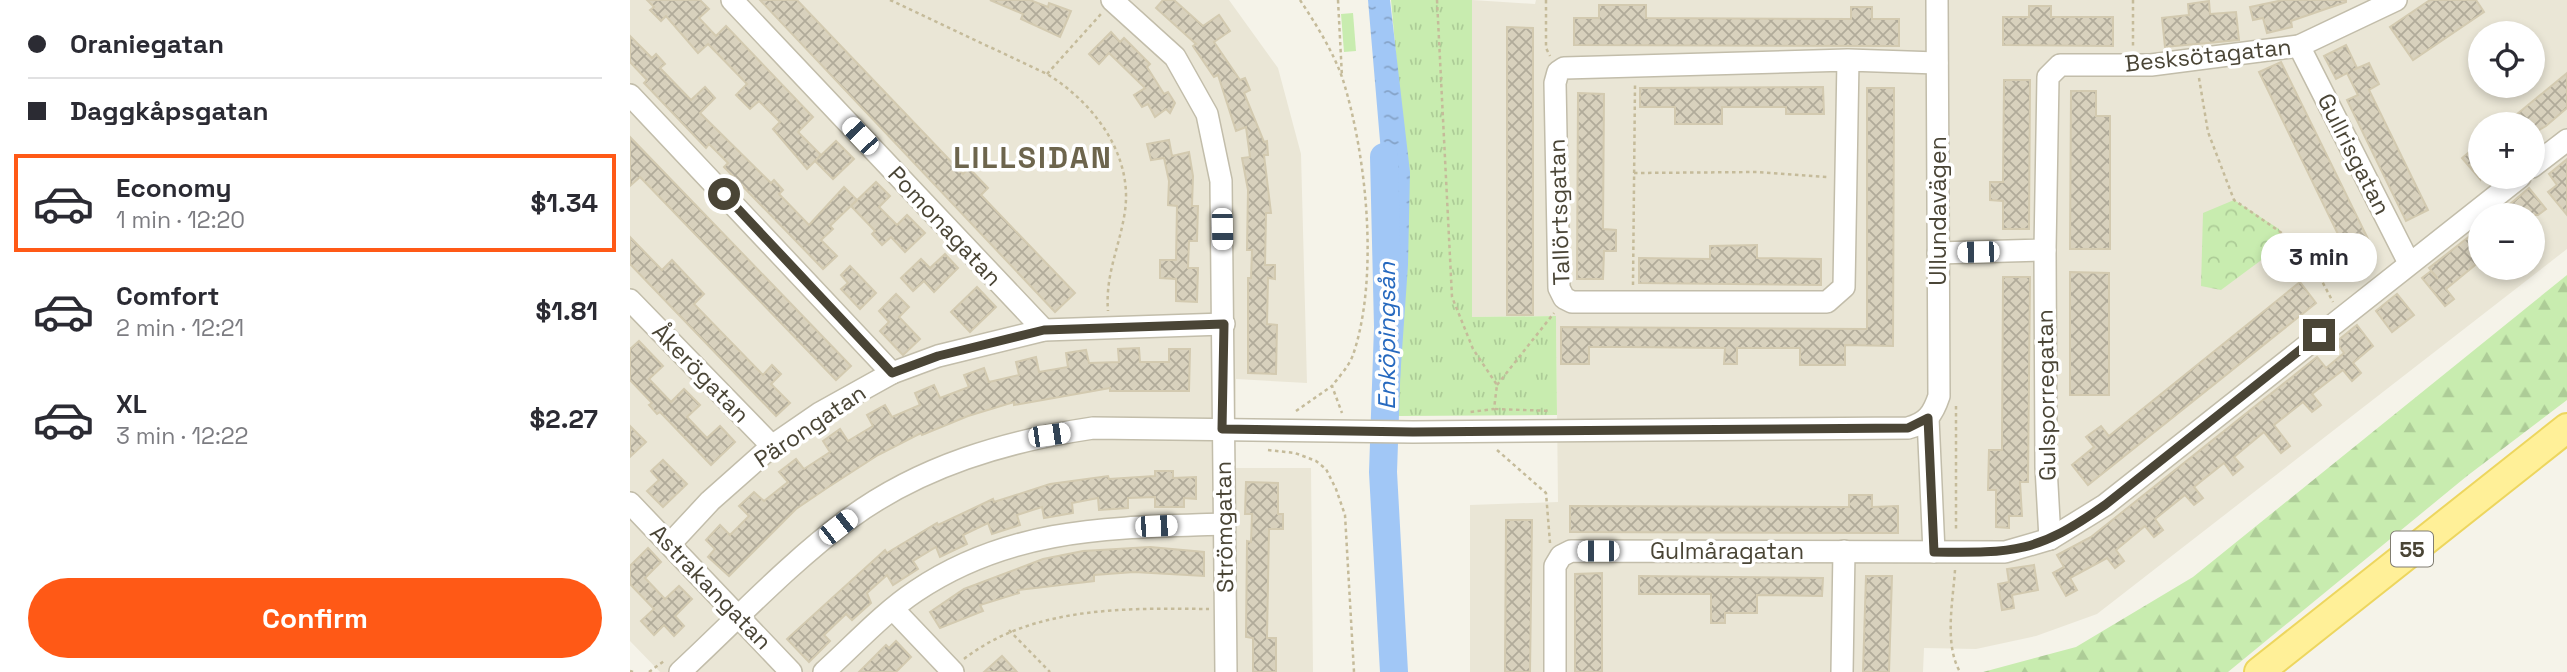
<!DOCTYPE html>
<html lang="en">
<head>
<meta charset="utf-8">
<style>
	:root { --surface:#fff; --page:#f2f2f3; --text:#2b2b33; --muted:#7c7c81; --line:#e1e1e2; --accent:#ff5916 }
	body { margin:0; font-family:"Space Grotesk",sans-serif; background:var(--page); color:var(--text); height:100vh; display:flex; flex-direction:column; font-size:26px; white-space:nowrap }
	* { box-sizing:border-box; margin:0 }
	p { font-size:23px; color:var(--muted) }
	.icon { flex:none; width:38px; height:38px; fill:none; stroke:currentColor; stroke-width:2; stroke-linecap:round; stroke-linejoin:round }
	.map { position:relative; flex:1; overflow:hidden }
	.details { display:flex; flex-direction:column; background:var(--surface); width:630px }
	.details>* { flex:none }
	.banner { display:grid; align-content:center; height:154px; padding:0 28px; background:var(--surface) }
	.fabs { position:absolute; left:1838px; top:21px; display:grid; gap:14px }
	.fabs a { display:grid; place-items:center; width:77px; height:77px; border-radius:50%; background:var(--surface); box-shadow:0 4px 10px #0003; font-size:35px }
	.end { position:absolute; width:32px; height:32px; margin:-16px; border:9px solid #4a4536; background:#fff; box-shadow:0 0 0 4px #fff }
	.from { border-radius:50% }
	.bubble { position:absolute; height:49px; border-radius:24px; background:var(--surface); box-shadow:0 4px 10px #0003; font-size:23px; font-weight:800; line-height:49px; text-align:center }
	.car { position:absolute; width:21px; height:42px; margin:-21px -10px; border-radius:9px; box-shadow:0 0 5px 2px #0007; background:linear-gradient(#fff 24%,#345 0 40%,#fff 0 76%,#345 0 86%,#fff 0) }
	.banner b { display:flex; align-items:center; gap:24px; height:66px; font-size:26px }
	.banner b+b { border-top:2px solid var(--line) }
	.banner i { width:18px; height:18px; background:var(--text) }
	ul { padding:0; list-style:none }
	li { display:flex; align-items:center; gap:21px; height:98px; margin:0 14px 10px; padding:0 14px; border:4px solid transparent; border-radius:0px }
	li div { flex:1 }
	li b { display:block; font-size:26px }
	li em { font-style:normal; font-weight:800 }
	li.active { border-color:var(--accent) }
	li>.icon { width:63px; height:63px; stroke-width:1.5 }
	.action { display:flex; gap:14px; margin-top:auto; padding:14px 28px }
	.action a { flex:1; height:80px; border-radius:42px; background:var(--accent); color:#fff; font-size:28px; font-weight:800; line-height:80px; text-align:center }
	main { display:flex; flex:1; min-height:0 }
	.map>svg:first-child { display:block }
	.residential { fill:#eae6d6; fill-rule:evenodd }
	.grass { fill:url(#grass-tufts) }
	.forest { fill:url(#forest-firs) }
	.park { fill:url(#park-crowns) }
	.garden { fill:#c8ecaf }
	.water { fill:url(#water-ripples) }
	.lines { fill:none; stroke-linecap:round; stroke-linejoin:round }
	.river { stroke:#a1c7f6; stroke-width:28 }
	.building { fill:url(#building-cross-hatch); stroke:#d3cab0; stroke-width:2 }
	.minor-casing { stroke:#c2bdaa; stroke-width:24 }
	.major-casing { stroke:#edd65f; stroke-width:32 }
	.path { stroke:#c5bb9a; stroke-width:2.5; stroke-dasharray:3.5 3.5; stroke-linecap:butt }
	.minor { stroke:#fff; stroke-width:21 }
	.major { stroke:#fff098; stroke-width:28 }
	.route { stroke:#4a4536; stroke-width:9 }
	.labels { text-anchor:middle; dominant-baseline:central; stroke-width:7; stroke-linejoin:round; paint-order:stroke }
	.shield { fill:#fff; stroke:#807d72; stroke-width:2 }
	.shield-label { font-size:21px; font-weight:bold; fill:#4a4536 }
	.street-label { font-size:23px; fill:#4a4536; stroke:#fff }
	.water-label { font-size:24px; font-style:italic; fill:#2669bf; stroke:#fff }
	.district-label { font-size:30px; font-weight:bold; letter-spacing:2px; fill:#6d654d; stroke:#fff }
</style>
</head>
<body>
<main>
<section class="details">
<div class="banner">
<b><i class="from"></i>Oraniegatan</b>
<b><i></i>Daggkåpsgatan</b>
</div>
<ul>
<li class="active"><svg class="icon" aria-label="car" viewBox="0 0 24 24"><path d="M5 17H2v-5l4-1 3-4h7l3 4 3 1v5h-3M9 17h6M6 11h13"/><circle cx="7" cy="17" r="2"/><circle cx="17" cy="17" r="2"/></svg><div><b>Economy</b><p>1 min · 12:20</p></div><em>$1.34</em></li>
<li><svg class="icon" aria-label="car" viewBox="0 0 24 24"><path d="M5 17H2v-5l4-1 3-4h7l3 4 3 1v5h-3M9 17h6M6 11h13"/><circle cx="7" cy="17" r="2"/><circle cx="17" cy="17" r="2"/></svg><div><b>Comfort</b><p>2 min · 12:21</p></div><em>$1.81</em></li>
<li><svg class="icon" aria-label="car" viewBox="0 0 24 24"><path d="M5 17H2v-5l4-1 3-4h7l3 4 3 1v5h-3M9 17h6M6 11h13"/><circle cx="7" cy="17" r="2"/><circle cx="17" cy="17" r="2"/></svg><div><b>XL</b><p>3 min · 12:22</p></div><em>$2.27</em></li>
</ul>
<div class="action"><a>Confirm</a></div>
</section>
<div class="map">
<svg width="1937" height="672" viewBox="0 0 1937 672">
	<defs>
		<pattern id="grass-tufts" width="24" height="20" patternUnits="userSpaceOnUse" patternTransform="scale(1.75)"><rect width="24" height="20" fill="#c8ecaf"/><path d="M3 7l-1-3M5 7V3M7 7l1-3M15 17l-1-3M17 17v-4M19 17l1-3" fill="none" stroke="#adcc97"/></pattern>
		<pattern id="forest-firs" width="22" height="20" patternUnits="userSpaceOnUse" patternTransform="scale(1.75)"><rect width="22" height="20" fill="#c8ecaf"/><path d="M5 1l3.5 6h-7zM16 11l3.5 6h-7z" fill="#adcc97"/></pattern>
		<pattern id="park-crowns" width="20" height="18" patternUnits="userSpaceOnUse" patternTransform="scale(1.75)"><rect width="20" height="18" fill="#c8ecaf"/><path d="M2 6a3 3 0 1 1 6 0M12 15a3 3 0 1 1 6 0" fill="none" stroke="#adcc97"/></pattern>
		<pattern id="water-ripples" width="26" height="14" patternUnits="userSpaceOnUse" patternTransform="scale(1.75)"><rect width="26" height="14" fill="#a1c7f6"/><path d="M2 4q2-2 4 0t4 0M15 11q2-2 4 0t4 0" fill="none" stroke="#85a3c8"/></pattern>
		<pattern id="building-cross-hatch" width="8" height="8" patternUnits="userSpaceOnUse" patternTransform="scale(1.75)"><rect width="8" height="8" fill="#d8d1bd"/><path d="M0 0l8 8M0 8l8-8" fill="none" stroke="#b1ab9a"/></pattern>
	</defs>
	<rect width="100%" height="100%" fill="#f5f3e9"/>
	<!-- residential -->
	<g class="residential">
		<polygon points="0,0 599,0 648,68 671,154 677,383 606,379 604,468 681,468 683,672 30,672 0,641"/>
		<path d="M842 0 905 4 906 0H1937V249L1467 614 1406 636 1346 649 1294 648 1293 672H840V505L928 502 926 316 842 317ZM1850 33H1902V86H1850ZM1850 124H1902V177H1850ZM1850 215H1902V268H1850Z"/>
	</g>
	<!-- grass -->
	<polygon class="grass" points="761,0 842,0 842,317 926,316 927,415 767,416 773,230 771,111"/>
	<!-- forest -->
	<polygon class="forest" points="1937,275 1937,400 1837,476 1598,672 1353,672 1446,647 1563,577"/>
	<!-- park -->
	<polygon class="park" points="1604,200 1649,229 1653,244 1591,290 1571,286 1573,213"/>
	<!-- garden -->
	<polygon class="garden" points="723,13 726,51 714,52 711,14"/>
	<!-- water -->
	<polygon class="water" points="738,0 760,0 780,172 778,265 768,408 752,409 761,270"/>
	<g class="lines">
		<!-- river -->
		<polyline class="river" points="754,157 758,327 753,472 764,672"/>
	</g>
	<!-- building -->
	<g class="building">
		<polygon points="17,0 70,0 79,9 69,18 86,36 96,26 183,117 168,132 191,155 177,169 143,129 150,122 129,101 120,109 106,95 117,84 78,44 68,53 36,16 31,21 20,10 24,7"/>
		<polygon points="130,0 167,0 333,174 339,168 358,188 351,195 445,293 425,312"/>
		<polygon points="360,0 400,0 418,7 419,3 441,11 430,37 391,19 393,14"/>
		<polygon points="533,0 544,0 573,26 589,15 600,31 584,42 610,80 615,78 620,90 614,93 634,142 637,141 638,155 634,155 641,213 636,213 635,265 645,265 645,279 638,278 637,324 647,325 646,374 618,373 618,278 621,278 622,250 617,250 618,190 612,158 620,157 616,127 606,131 588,75 584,77 563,46 566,44 526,8"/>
		<polygon points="1653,0 1716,0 1716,2 1661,21 1662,27 1637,33 1633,18 1623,20 1620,7"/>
		<polygon points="1800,0 1846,0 1854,12 1783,60 1760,27"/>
		<polygon points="1579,1 1580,14 1606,12 1609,40 1535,47 1532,18 1559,15 1558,4"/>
		<polygon points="969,5 1016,5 1016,18 1221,19 1221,7 1242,7 1242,19 1269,19 1269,46 944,45 944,18 969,18"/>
		<polygon points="1399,6 1421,6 1421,17 1483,17 1483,46 1373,45 1373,17 1399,17"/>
		<polygon points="877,27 903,28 903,315 877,315"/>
		<polygon points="481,32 490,42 494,38 520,64 517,67 534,94 538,92 545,103 540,113 536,109 525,117 518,104 512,107 504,95 515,88 479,53 469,64 459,54"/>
		<polygon points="0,36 22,58 26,54 35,64 30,68 61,100 75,87 85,98 70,113 141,183 144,180 153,190 149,194 179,225 214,187 227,200 200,226 203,229 191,240 207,256 193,269 94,167 98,163 79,144 76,148 14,83 17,80 0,62"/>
		<polygon points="1716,45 1727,68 1723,70 1739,63 1749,84 1739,90 1798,210 1776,221 1717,100 1728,95 1717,73 1706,79 1694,56"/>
		<polygon points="1651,62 1742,247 1730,253 1735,262 1724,267 1629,72"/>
		<polygon points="1937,73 1937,108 1916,126 1902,134 1902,124 1875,124"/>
		<polygon points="1374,80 1400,80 1399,229 1373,229 1373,201 1360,200 1360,182 1373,182"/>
		<polygon points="1193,87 1194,114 1156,114 1156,107 1092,107 1092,124 1045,124 1045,107 1010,107 1010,88"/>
		<polygon points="1237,88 1264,88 1263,346 1215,345 1215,365 1170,365 1170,348 1107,348 1107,364 1094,364 1095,348 997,347 959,347 959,364 931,364 931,327 1237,329"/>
		<polygon points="1441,91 1466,91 1466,116 1480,116 1480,249 1440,249"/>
		<polygon points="948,93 974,94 973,229 986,230 986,251 974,251 973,279 947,279"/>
		<polygon points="0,137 221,366 206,380 10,177 0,186"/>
		<polygon points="539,140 542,156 559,152 563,176 562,206 568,206 567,241 559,241 558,268 568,268 567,302 546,301 546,279 530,278 530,260 546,260 547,206 538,205 539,181 534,158 521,160 517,144"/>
		<polygon points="206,141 224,159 203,179 185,161"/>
		<polygon points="1850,143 1850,179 1832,158"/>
		<polygon points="1937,159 1937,215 1918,192 1927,185 1919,174"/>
		<polygon points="246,182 260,196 249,207 267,225 277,215 295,233 275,252 261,237 252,245 242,234 245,231 221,206"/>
		<polygon points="1899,188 1916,209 1908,215 1886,215 1879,205"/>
		<polygon points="1850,228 1850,261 1816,289 1824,299 1815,306 1792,278 1801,271 1808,279 1799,268"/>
		<polygon points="0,237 32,270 42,260 74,294 64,304 133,375 142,365 151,374 141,384 160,403 146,416 0,264"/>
		<polygon points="1127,245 1127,258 1191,259 1191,285 1009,283 1009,258 1080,259 1080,246"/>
		<polygon points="315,254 328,268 304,292 294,281 283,291 271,278 291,259 300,268"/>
		<polygon points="220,266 246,293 230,309 211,289 218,283 211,275"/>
		<polygon points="1440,272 1479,273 1479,395 1440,395"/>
		<polygon points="1373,277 1400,277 1398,482 1390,482 1392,516 1379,516 1379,528 1366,527 1366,490 1358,490 1359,450 1372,450"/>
		<polygon points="1670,282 1686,303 1458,485 1442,465 1464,447 1456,437 1471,426 1479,436"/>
		<polygon points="347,287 366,307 340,332 321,312"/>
		<polygon points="266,294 279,307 269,317 290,339 273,355 250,331 259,322 249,311"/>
		<polygon points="1767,294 1784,315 1762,332 1746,311"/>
		<polygon points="1727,325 1743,346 1723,363 1731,373 1722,381 1713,370 1682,394 1691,405 1682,412 1673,402 1644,425 1660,446 1651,453 1634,432 1604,457 1613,467 1603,475 1594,463 1564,487 1573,498 1564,505 1555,495 1525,519 1533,530 1524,537 1515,526 1486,550 1494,561 1485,568 1477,558 1440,578 1447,590 1436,596 1423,573 1434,567 1427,555 1461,537 1687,357 1696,368 1714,353 1706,342"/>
		<polygon points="9,341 33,366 19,379 41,402 54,389 70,405 57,417 77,438 90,426 105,442 81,465 30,412 27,414 19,405 22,403 0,380 0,349"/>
		<polygon points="509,348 510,362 539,362 539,349 560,349 559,391 480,391 480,388 384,405 384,402 338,416 292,435 291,433 248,455 197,488 166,509 99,576 78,557 85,549 76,540 90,525 100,535 119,516 109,506 124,492 134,501 158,482 149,472 166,459 174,469 200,452 193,441 210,429 218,441 243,426 237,415 255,405 262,417 290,405 285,393 304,385 310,398 339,387 334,375 354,368 359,382 389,375 386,362 406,357 409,372 438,367 436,353 456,350 459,363 489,362 488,349"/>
		<polygon points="0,426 16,442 0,457"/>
		<polygon points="33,460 57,484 33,507 17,491 29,480 21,471"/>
		<polygon points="525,471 543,471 543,478 566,477 566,499 554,498 554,507 525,507 525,497 498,498 498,508 469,510 468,498 442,503 443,513 414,518 412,507 387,515 390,525 362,534 358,523 333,535 337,544 310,557 306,547 283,561 288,569 263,585 257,575 237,593 241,603 222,620 216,614 194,635 200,641 179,662 157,639 255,550 257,553 307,523 308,525 363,499 364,502 420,484 478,476 479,479 525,476"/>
		<polygon points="616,482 648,483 648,514 653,514 653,529 639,529 637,638 646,638 646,672 623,672 623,638 616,637 617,541 621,542 622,514 615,514"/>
		<polygon points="1219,495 1242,495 1242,507 1268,506 1268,533 940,532 940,506 1219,507"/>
		<polygon points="876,520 902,520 900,672 875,672"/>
		<polygon points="520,547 574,552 574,576 504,572 464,575 464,581 388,590 389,593 350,605 353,611 310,628 300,612 334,589 413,559 453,551"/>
		<polygon points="18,548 31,562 15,578 35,599 49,586 62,599 45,616 54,626 44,636 34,625 24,635 11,621 24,609 0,584 0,566"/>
		<polygon points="1404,565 1408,590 1382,595 1384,608 1372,610 1368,584 1379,582 1377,569"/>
		<polygon points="972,573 972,672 945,672 945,574"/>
		<polygon points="1009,576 1193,578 1192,596 1127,595 1127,613 1095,613 1095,623 1081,623 1081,594 1009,594"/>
		<polygon points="1236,576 1262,576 1259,672 1233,672"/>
		<polygon points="266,641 281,657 266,672 229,672 256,645 259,648"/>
		<polygon points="372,656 387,672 354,672"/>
	</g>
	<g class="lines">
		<!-- minor casing -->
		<g class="minor-casing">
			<g id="minor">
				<polyline points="102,0 414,330"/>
				<polyline points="482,0 545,57 577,114 591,181 596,672"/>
				<polyline points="1669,46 1779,263"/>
				<polyline points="1218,60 1214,287 1197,302 942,302 934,298 929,288 925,83 928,72 934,68 1218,60 1307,63"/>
				<polyline points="0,95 262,373"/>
				<polyline points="1902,167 1937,140"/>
				<polyline points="1415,250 1416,467 1420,539"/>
				<polyline points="1308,253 1415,250 1418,77 1430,65 1521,65 1669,46 1766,0"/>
				<polyline points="0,300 142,446"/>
				<polyline points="1298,418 1304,552"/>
				<polyline points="0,503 161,672"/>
				<polyline points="40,544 80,501 142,446 190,413 262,373 308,356 414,330 594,324"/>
				<polyline points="263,609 323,672"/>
				<path d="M50 672C105 621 159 563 220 518 291 466 376 441 463 428L783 432 1278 428C1297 423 1303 414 1309 396L1307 0"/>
				<path d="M194 672C224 645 253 613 286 591 383 526 484 528 595 524"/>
				<polyline points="925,672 925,566 931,556 941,551 1375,552 1420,539 1475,505 1890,177"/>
				<polyline points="1212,672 1214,551"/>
			</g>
		</g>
		<!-- major casing -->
		<g class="major-casing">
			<polyline id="major" points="1629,672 1937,428"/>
		</g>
		<!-- path -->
		<g class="path">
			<path d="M260 0 417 74C463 102 503 154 495 211 490 246 475 274 478 311"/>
			<path d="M670 0C686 24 704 53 713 80 737 157 749 279 723 355 719 366 709 377 702 386L712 413"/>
			<polyline points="708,0 712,77"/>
			<polyline points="807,0 822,297 843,349 867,385 864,409 840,412"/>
			<polyline points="916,0 916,48 920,56"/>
			<polyline points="1503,0 1503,46"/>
			<polyline points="417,74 471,14"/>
			<polyline points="1569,78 1578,132 1604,200 1675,249 1703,302"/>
			<polyline points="1004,173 1128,172 1197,177"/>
			<polyline points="1003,285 1005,85"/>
			<polyline points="867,385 924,313"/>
			<polyline points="1326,406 1326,532"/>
			<polyline points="865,409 921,411"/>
			<polyline points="666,411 702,386"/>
			<polyline points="638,450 665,453 686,461 696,469 706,489 715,515 724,672"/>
			<polyline points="867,450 916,493 920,543"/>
			<path d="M1325 570C1323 601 1314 644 1330 672"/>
			<polyline points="379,630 420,672"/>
			<path d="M334 659C402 606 496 608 579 609"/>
			<polyline points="0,671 3,672"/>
			<polyline points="19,672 34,661"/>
		</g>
		<!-- minor -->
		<use href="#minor" class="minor"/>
		<!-- major -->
		<use href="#major" class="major"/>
	</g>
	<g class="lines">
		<!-- route -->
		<path class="route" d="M94 194 262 373 308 356 414 330 594 324 592 429 783 432 1278 428 1298 418 1304 552C1385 553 1407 553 1475 505L1689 335"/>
	</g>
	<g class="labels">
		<!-- shield labels -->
		<rect class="shield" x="1761" y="531.5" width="42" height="35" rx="5"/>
		<g class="shield-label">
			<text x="1782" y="549">55</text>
		</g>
		<!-- street labels -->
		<g class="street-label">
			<text transform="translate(1578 55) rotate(-6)">Besksötagatan</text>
			<text transform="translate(1724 154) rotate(63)">Gullrisgatan</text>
			<text transform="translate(1308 211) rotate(-90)">Ullundavägen</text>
			<text transform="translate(929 212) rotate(-92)">Tallörtsgatan</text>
			<text transform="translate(315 226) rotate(47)">Pomonagatan</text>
			<text transform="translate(71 373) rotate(46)">Åkerögatan</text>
			<text transform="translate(1416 395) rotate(-91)">Gulsporregatan</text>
			<text transform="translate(180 426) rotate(-34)">Pärongatan</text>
			<text transform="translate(594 527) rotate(-91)">Strömgatan</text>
			<text x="1097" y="551">Gulmåragatan</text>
			<text transform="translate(81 587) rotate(46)">Astrakangatan</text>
		</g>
		<!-- water labels -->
		<g class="water-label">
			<text transform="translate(756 336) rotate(-90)">Enköpingsån</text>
		</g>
		<!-- district labels -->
		<g class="district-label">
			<text x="403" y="157">LILLSIDAN</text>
		</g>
	</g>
</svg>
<div class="fabs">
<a><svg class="icon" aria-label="locate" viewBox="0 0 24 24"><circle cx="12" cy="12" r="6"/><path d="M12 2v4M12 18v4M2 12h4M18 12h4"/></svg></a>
<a>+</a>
<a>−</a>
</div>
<i class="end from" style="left:94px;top:194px"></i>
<i class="end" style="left:1689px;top:335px"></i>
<div class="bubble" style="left:1631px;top:233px;width:116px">3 min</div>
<i class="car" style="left:230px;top:136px;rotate:317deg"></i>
<i class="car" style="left:592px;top:229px;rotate:179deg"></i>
<i class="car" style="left:1348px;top:252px;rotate:269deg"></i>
<i class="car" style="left:419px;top:435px;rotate:82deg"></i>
<i class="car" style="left:526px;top:526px;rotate:88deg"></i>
<i class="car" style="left:208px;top:527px;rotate:52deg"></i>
<i class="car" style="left:968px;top:551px;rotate:270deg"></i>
</div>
</main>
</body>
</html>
